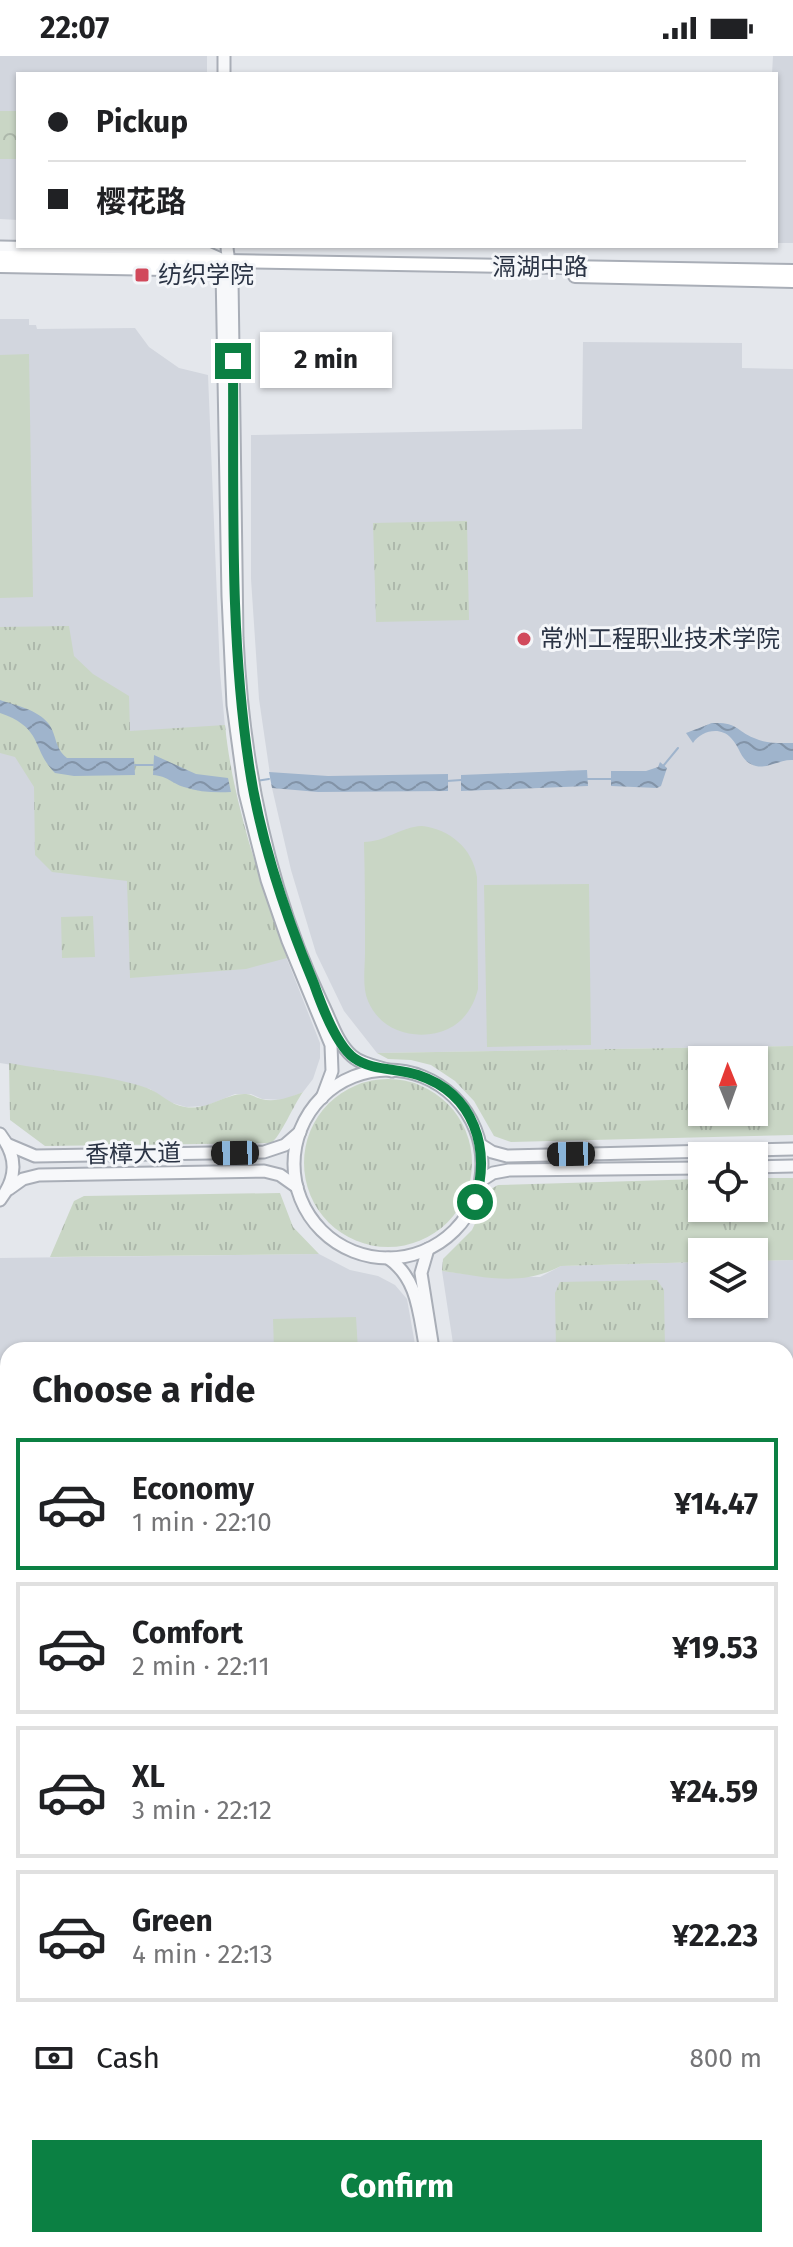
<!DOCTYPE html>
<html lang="en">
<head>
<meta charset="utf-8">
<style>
	:root { --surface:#fff; --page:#f6f6f6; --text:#202124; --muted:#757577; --line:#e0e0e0; --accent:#0b8043 }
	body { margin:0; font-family:"Fira Sans","Noto Sans SC",sans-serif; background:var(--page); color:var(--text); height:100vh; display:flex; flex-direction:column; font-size:30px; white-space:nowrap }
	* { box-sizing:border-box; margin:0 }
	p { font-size:26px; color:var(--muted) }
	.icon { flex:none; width:44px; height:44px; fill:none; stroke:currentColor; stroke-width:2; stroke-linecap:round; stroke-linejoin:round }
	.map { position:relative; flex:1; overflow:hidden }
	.side { position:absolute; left:0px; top:1286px; width:794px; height:906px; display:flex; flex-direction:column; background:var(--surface); border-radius:24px 24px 0 0; box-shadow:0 2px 6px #0004 }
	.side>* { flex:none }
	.guide { position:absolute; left:16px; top:16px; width:762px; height:176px; border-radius:0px; box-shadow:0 2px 6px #0004; display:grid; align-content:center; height:176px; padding:0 32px; background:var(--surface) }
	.needle { width:52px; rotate:359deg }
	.buttons { position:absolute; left:688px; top:990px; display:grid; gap:16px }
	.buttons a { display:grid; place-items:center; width:80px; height:80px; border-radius:0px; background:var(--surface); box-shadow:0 2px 6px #0004; font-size:40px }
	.end { position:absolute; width:36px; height:36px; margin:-18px; border:10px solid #0b8043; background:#fff; box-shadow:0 0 0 4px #fff }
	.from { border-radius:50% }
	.bubble { position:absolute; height:56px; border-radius:0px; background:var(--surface); box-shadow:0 2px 6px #0004; font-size:26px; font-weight:700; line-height:56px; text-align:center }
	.car { position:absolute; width:24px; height:48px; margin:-24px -12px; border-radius:10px; box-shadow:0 0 6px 2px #0007; background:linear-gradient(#222 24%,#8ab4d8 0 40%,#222 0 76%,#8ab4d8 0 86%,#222 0) }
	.guide b { display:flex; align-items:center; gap:28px; height:76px; font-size:30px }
	.guide b+b { border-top:2px solid var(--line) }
	.guide i { width:20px; height:20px; background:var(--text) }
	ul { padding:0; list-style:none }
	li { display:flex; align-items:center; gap:24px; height:132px; margin:0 16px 12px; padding:0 16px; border:4px solid var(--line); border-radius:0px }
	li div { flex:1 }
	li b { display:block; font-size:30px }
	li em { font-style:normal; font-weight:700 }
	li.on { border-color:var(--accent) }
	li>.icon { width:72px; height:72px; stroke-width:1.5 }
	h2 { padding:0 32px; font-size:36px; line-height:96px }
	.pay { display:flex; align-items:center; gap:20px; height:88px; padding:0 32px; font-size:30px }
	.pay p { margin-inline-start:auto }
	.primary-button { display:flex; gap:16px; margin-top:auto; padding:16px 32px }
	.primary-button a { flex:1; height:92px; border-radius:0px; background:var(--accent); color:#fff; font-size:32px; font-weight:700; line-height:92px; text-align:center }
	.status { display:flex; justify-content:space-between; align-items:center; height:56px; padding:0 40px; background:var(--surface); direction:ltr }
	.status svg { height:22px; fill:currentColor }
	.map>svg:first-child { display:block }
	.built { fill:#d2d6de }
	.forest { fill:url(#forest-crowns) }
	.park { fill:url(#park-tufts); fill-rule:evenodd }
	.garden { fill:#c9d6c5 }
	.water { fill:url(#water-waves) }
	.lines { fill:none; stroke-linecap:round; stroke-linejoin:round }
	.stream { stroke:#9fb4cc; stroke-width:2 }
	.minor-casing { stroke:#a9aeb7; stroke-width:12 }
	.tertiary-casing { stroke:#a9aeb7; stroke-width:15 }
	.secondary-casing { stroke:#a9aeb7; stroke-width:16 }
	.primary-casing { stroke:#a3abb8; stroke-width:18 }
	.minor { stroke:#f7f8fa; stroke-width:8 }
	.tertiary { stroke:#f7f8fa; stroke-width:11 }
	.secondary { stroke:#fff; stroke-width:12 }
	.primary { stroke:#fff; stroke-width:14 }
	.route { stroke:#0b8043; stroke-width:10 }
	.poi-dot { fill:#d1495b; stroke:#f4f6f9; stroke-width:3 }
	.labels { text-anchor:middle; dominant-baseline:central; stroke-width:6; stroke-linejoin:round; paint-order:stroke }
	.street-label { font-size:24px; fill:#2b3445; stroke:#f4f6f9 }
	.poi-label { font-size:24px; fill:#2b3445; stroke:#f4f6f9; text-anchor:start }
</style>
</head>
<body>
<div class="status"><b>22:07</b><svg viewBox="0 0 49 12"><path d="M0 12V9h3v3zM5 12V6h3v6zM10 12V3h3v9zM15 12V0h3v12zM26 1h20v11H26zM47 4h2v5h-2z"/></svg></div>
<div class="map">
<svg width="793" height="2191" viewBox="0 0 793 2191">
	<defs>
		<pattern id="forest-crowns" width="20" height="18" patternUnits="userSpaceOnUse" patternTransform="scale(2)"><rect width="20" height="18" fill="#c9d6c5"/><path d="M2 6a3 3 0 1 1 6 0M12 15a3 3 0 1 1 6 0" fill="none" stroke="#adb8ab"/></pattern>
		<pattern id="park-tufts" width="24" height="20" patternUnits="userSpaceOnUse" patternTransform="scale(2)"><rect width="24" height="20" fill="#c9d6c5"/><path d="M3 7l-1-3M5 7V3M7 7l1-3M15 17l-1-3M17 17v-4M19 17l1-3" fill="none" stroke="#adb8ab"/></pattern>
		<pattern id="water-waves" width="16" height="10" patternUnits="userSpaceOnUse" patternTransform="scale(2)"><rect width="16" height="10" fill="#9fb4cc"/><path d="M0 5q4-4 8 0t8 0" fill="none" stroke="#8293a7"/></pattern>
	</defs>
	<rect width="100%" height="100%" fill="#e4e7ec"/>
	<!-- built -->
	<g class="built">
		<polygon points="0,0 207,0 207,18 18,18 18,164 0,163"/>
		<polygon points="773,0 793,0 793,187 776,187 776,18 772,18"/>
		<polygon points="0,263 29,263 29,269 36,269 37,273 135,272 149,291 179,312 208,319 220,616 228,704 248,785 285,898 320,987 320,1002 313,1023 303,1036 284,1044 262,1043 251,1038 235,1038 206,1050 186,1051 169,1046 150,1033 129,1028 0,1007"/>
		<polygon points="583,286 742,287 742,312 793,313 793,990 377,997 344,955 316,897 291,814 272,732 259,643 251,523 251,379 582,373"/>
		<polygon points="319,1198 350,1214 378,1220 395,1229 407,1243 416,1294 8,1294 8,1852 0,1852 0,1202"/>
		<polygon points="793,1204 793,1859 786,1859 786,1294 454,1294 442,1215 482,1220 540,1221 561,1210 702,1206 702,1248 754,1248 754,1205"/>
	</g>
	<!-- forest -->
	<rect class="forest" x="0" y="55" width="18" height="48"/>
	<!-- park -->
	<g class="park">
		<polygon points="467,465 469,564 376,566 373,467"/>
		<path d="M69 570 74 600 93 618 129 640 130 675 225 669C233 749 261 826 287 902L246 913 130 922 127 825 52 816 35 799 34 731 15 701 0 697V571Z"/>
		<polygon points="93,860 95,901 62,902 61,861"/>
		<path d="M793 990V1079L511 1086 494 1080 474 1045 455 1025 431 1009 411 1004 388 1003 377 997ZM702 1004H754V1056H702Z"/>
		<path d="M9 1007C54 1016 103 1017 147 1032 161 1037 170 1049 185 1051 207 1055 224 1038 244 1038 252 1038 254 1041 261 1043 275 1047 290 1041 303 1036 294 1048 280 1082 271 1087L45 1090 10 1064Z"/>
		<circle cx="388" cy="1107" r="84"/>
		<path d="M754 1122H793V1204L754 1205V1196H702V1206L561 1210C521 1231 485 1221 442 1215L443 1203 472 1174 491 1133 498 1129 702 1123V1152H754Z"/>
		<polygon points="280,1137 293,1171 319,1198 50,1201 74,1145 84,1140"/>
		<polygon points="657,1224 664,1234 665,1294 556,1294 555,1237 560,1226"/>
	</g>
	<!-- garden -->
	<g class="garden">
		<polygon points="29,298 33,541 0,542 0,299"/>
		<path d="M422 770C450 773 473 793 477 821L478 933C473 953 461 970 440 976 412 984 380 974 368 945 362 931 365 912 365 897 365 860 365 823 364 786 385 786 400 771 422 770Z"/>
		<polygon points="589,828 591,989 487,991 484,829"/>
		<polygon points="356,1261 358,1294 274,1294 273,1263"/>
	</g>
	<!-- water -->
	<g class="water">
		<path d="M0 644C15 649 38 654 48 667 57 678 54 692 67 702H134L135 719 74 720 55 717C31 693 44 672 0 657Z"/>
		<path d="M712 667C738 666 735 674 754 682 767 688 779 687 793 687V704C781 703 767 713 756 710 740 706 741 692 731 682 720 670 701 675 693 687L686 677Z"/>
		<path d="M154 699 196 718 228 722 231 736C215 737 199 736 184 731 171 727 168 720 153 719Z"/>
		<polygon points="660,706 667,712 661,730 657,732 611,730 611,715 646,715 658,711"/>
		<polygon points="587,714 588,730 461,735 461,719"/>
		<polygon points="269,716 328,720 448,718 448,735 318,736 272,732"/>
	</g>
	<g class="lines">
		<!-- stream -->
		<g class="stream">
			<polyline points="135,709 153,709"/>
			<polyline points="664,709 678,692"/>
			<polyline points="587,723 613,723"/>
			<polyline points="256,725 269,723"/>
			<polyline points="447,725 461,724"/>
		</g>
		<!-- minor casing -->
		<g class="minor-casing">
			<polyline id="minor" points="0,2044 8,2044"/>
		</g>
		<!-- tertiary casing -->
		<g class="tertiary-casing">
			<g id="tertiary">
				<polyline points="224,0 224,18"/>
				<path d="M227 190C227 202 232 211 232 223L237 582C243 708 268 833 322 947 331 965 337 987 352 1000 362 1009 379 1011 392 1015"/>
				<polyline points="0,191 203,195 223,204"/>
				<polyline points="225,210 222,214 228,540 233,649 245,737 267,824 288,885 331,989 332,1015 322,1042"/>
				<circle cx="388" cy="1108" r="94"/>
				<path d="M0 1078C18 1101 17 1122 0 1144"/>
				<polyline points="9,1089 35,1100 264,1096 285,1089 300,1076"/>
				<polyline points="481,1089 492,1096 507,1100 793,1093"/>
				<polyline points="754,1111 793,1110"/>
				<polyline points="482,1124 493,1117 509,1114 702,1112"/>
				<polyline points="9,1133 23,1123 39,1119 264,1115 280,1119 297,1131"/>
				<polyline points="428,1193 421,1217 433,1293"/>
				<path d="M388 1202C419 1223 419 1260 426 1294"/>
				<polyline points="14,2191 15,2184"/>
			</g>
		</g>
		<!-- secondary casing -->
		<g class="secondary-casing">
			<g id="secondary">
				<polyline points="0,201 793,215"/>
				<polyline points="0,210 222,214"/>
				<polyline points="575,220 793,225"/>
				<polyline points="0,1869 8,1869"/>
				<polyline points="786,1876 793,1876"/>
				<polyline points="0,1883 8,1883"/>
				<polyline points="786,1900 793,1901"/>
			</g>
		</g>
		<!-- primary casing -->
		<g class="primary-casing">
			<polyline id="primary" points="222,214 232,214"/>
		</g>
		<!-- minor -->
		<use href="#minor" class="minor"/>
		<!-- tertiary -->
		<use href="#tertiary" class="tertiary"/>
		<!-- secondary -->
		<use href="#secondary" class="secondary"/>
		<!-- primary -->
		<use href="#primary" class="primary"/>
	</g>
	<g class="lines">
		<!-- route -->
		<path class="route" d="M233 305C234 439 229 576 249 709 260 784 285 858 314 928 321 948 337 990 354 1002 372 1015 397 1012 418 1019 475 1038 491 1093 475 1146"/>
	</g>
	<!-- markers -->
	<g class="poi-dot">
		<rect x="134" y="211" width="16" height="16" rx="4"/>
		<circle cx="524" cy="583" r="8"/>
	</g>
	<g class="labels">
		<!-- street labels -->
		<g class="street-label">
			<text x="540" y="211">滆湖中路</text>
			<text transform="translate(133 1098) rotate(-1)">香樟大道</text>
		</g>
		<!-- poi labels -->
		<g class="poi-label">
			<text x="158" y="219">纺织学院</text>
			<text x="540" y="583">常州工程职业技术学院</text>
		</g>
	</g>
</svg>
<div class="buttons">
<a><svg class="needle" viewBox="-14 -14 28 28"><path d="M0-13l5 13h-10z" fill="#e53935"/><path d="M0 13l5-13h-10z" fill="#757577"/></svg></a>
<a><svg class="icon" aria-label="locate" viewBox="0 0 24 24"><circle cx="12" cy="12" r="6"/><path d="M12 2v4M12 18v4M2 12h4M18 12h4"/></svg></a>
<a><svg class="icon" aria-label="layers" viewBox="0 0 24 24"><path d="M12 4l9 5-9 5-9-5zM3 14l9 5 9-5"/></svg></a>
</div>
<i class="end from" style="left:475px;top:1146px"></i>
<i class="end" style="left:233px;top:305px"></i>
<div class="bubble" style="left:260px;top:276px;width:132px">2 min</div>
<i class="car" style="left:235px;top:1097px;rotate:269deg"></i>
<i class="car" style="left:571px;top:1098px;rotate:269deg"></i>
<div class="guide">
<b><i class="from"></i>Pickup</b>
<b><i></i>樱花路</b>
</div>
<section class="side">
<h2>Choose a ride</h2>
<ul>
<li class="on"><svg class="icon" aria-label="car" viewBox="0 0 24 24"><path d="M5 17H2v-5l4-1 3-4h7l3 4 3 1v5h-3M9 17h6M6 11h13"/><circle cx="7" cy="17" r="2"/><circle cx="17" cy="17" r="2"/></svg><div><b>Economy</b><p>1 min · 22:10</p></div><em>¥14.47</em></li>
<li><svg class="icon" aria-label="car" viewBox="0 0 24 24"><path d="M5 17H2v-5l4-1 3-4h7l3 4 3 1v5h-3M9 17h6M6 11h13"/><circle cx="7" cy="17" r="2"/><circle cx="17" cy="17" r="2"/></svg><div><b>Comfort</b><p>2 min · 22:11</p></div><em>¥19.53</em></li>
<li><svg class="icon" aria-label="car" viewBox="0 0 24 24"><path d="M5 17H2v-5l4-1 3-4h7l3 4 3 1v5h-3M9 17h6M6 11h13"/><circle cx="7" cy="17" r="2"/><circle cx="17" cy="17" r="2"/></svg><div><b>XL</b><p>3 min · 22:12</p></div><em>¥24.59</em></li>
<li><svg class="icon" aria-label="car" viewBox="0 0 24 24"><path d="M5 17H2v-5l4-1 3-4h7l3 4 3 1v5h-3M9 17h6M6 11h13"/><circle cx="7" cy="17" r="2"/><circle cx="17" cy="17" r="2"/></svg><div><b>Green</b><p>4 min · 22:13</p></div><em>¥22.23</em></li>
</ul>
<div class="pay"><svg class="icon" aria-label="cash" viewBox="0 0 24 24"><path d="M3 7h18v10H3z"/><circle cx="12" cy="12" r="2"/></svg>Cash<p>800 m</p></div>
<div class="primary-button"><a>Confirm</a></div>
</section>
</div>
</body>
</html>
